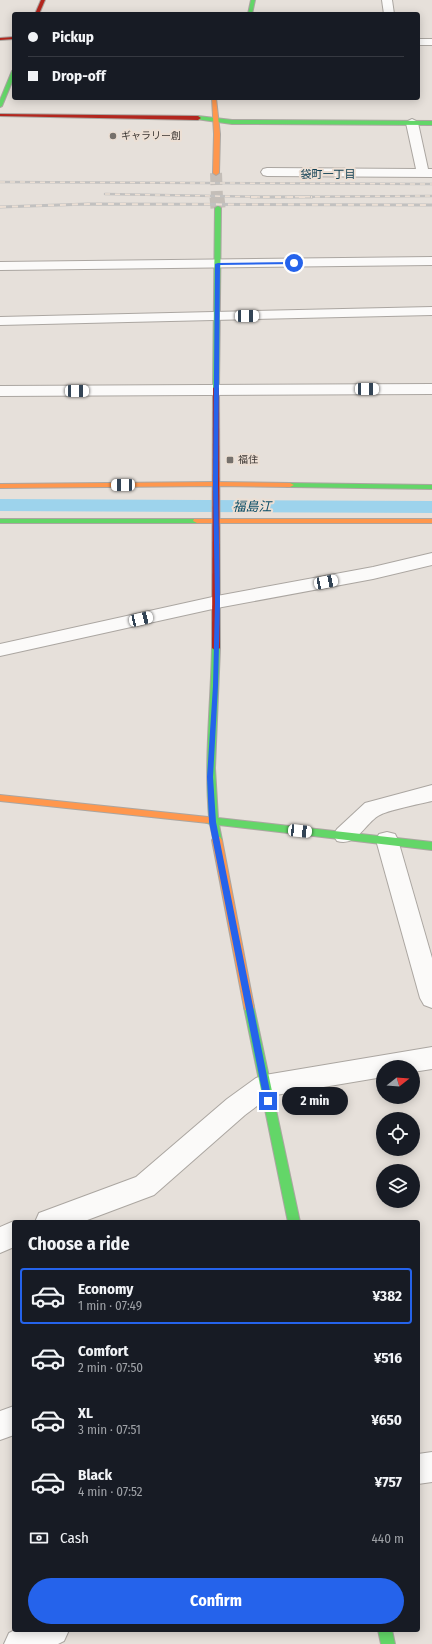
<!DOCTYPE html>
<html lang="en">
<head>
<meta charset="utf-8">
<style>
	:root { --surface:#171b24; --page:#20242c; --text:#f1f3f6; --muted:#9ea1a6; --line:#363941; --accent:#2563eb }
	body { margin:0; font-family:"Fira Sans Condensed","Noto Sans JP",sans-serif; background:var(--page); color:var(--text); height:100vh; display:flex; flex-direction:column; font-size:15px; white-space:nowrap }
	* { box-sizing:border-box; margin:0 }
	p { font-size:13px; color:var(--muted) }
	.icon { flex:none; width:22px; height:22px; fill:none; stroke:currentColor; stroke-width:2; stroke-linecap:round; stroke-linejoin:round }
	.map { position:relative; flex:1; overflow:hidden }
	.drawer { position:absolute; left:12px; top:1220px; width:408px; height:412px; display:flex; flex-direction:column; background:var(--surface); border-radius:4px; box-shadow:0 2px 10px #0003 }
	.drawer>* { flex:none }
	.banner { position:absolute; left:12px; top:12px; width:408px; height:88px; border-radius:4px; box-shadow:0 2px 10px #0003; display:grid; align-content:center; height:88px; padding:0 16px; background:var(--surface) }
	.needle { width:26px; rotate:73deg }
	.tools { position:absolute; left:376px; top:1060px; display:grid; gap:8px }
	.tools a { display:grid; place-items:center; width:44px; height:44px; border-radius:50%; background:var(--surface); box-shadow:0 2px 10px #0003; font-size:20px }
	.end { position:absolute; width:18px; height:18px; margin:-9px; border:5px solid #2563eb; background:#fff; box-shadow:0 0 0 2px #fff }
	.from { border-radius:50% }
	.bubble { position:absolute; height:28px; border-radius:14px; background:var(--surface); box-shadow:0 2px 10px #0003; font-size:13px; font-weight:700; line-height:28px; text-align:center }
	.car { position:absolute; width:12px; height:24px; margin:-12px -6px; border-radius:5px; box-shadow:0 0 3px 1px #0007; background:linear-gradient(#fff 24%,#345 0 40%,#fff 0 76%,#345 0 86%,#fff 0) }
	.banner b { display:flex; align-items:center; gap:14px; height:38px; font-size:15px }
	.banner b+b { border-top:1px solid var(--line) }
	.banner i { width:10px; height:10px; background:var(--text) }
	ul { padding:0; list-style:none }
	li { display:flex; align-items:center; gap:12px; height:56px; margin:0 8px 6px; padding:0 8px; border:2px solid transparent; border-radius:4px }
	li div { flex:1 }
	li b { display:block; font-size:15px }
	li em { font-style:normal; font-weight:700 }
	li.current { border-color:var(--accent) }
	li>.icon { width:36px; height:36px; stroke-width:1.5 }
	h2 { padding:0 16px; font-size:18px; line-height:48px }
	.pay { display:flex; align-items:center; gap:10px; height:44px; padding:0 16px; font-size:15px }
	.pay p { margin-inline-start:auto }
	.primary-button { display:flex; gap:8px; margin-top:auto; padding:8px 16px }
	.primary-button a { flex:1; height:46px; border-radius:24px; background:var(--accent); color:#fff; font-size:16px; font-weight:700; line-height:46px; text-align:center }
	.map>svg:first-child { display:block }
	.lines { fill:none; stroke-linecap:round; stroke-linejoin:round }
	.canal { fill:#9dd3ec; fill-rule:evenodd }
	.secondary-tunnel-far1 { stroke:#c4beb8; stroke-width:12; stroke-dasharray:12 6; stroke-linecap:butt }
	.secondary-tunnel { stroke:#c4beb8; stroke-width:15; stroke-dasharray:15 8; stroke-linecap:butt }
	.street-casing { stroke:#aba6a1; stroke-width:2 }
	.fast-casing { stroke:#aba6a1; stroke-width:2 }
	.slow-casing { stroke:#aba6a1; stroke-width:2 }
	.jam-casing { stroke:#aba6a1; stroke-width:2 }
	.street { fill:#fbfaf9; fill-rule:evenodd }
	.fast { fill:#63d668; fill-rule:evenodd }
	.slow { fill:#ff974d; fill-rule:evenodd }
	.jam { fill:#b3261e; fill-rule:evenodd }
	.rail-far1-casing { stroke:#c2c1c0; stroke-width:2.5 }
	.rail-casing { stroke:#c2c1c0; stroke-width:3 }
	.rail-far1 { stroke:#ecdfd4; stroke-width:1.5; stroke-dasharray:5; stroke-linecap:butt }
	.rail { stroke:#ecdfd4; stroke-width:2; stroke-dasharray:6; stroke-linecap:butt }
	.route { fill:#2563eb }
	.poi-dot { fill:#76716c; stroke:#ecdfd4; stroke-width:1.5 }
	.labels { text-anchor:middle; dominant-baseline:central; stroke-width:4; stroke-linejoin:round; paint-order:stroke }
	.far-poi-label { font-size:10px; fill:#3a3531; stroke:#ecdfd4; text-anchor:start }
	.far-neighbourhood-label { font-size:11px; fill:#114054; stroke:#ecdfd4 }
	.water-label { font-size:13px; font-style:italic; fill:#0a4d66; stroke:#ecdfd4 }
</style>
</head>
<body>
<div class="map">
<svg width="432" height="1644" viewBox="0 0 432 1644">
	<rect width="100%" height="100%" fill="#e6e0da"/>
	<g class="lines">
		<!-- canal -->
		<polygon class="canal" points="0,499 432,501 432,513 0,511"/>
		<!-- secondary-tunnel-far1 -->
		<polyline class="secondary-tunnel-far1" points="216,173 217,198"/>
		<!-- secondary-tunnel -->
		<polyline class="secondary-tunnel" points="217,197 218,208"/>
		<!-- street casing -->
		<g class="street-casing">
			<g id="street">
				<polygon points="382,0 392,0 394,14 384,14"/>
				<rect x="418" y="39" width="14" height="6"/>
				<polygon points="412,119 416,121 418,123 428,169 432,169 432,177 267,176 263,175 261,172 263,169 267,168 416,169 406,123 408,121"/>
				<polygon points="432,257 432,265 0,270 0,262"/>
				<polygon points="432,307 432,315 0,325 0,317"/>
				<polygon points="432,384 432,394 0,396 0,386"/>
				<polygon points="432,553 432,565 373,579 217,608 0,656 0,644 217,596 373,567"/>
				<path d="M432 785V801C420 804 387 810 378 816 364 825 356 847 337 841L333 835 337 829 365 803Z"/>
				<polygon points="387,832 395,834 398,840 432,958 432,1008 424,1005 420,998 376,840 379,834"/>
				<polygon points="432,1047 432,1069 413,1072 413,1067 383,1067 383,1077 270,1096 245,1115 154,1195 82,1222 35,1222 39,1213 136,1177 227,1099 256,1078 265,1075"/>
				<polygon points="14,1221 16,1222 14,1222 14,1247 0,1253 0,1227"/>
				<polygon points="14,1406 14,1435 0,1440 0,1411"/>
				<polygon points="432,1452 432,1482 418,1484 418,1454"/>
				<polygon points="15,1630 69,1630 64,1641 58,1644 4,1644 9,1633"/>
			</g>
		</g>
		<!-- fast casing -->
		<g class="fast-casing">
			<g id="fast">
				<polygon points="251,0 255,0 252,14 248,14"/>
				<polygon points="14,70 14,77 2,106 0,107 0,100 12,71"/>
				<polygon points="198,116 232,120 432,121 432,125 232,124 196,119 195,118"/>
				<polygon points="218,206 221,208 219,388 216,390 213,388 215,208"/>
				<polygon points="287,483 432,485 432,489 290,487 287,487"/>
				<polygon points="0,519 197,519 201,521 197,523 0,523"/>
				<path d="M216 645 220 648 215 768 218 818 432 842V850L219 825 222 840 220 843H214L210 824 205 822 204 820 205 818 209 817C204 760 211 704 212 648Z"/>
				<polygon points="249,1003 253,1004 254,1007 300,1222 288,1222 244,1007 245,1004"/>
				<polygon points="378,1630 392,1630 395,1644 381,1644"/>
			</g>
		</g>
		<!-- slow casing -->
		<g class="slow-casing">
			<g id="slow">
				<polygon points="212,98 216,98 220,134 219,173 216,175 213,173 214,134"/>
				<polygon points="215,482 290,483 294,485 290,487 215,486 0,488 0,484"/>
				<polygon points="194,519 432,519 432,523 197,523 193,521"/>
				<polygon points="0,795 208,817 211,818 212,820 211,822 208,823 0,801"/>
				<polygon points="217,836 220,837 222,840 254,1007 253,1010 249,1011 245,1010 244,1007 212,840 214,837"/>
			</g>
		</g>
		<!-- jam casing -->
		<g class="jam-casing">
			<g id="jam">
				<polygon points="41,0 45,0 39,14 35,14"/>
				<polygon points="14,37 14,39 0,40 0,38"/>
				<polygon points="0,114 198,116 201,118 198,120 0,116"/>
				<polygon points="216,386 219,388 220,648 216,651 212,648 213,388"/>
			</g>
		</g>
		<!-- street -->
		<use href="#street" class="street"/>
		<!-- fast -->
		<use href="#fast" class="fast"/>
		<!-- slow -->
		<use href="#slow" class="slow"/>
		<!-- jam -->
		<use href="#jam" class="jam"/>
		<!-- rail-far1 casing -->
		<g class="rail-far1-casing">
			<g id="rail-far1">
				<polyline points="0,182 432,184"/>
				<polyline points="105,194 266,197 432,196"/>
			</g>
		</g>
		<!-- rail casing -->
		<g class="rail-casing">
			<g id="rail">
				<polyline points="251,197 312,197"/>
				<polyline points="0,207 88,204 432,205"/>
			</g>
		</g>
		<!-- rail-far1 -->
		<use href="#rail-far1" class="rail-far1"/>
		<!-- rail -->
		<use href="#rail" class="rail"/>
	</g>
	<!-- route -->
	<polygon class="route" points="294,262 296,264 220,265 218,484 220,602 218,686 213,777 216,822 272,1101 268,1105 264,1101 209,822 207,777 213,686 215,602 213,484 215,264 218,263"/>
	<!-- markers -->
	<g class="poi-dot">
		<circle cx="113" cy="136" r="4"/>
		<rect x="226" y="456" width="8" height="8" rx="2"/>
	</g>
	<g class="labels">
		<!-- far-poi labels -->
		<g class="far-poi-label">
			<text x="121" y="136">ギャラリー創</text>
			<text x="238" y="460">福住</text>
		</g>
		<!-- far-neighbourhood labels -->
		<g class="far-neighbourhood-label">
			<text x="328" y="174">袋町一丁目</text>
		</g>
		<!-- water labels -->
		<g class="water-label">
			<text x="252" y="506">福島江</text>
		</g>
	</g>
</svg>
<div class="tools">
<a><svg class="needle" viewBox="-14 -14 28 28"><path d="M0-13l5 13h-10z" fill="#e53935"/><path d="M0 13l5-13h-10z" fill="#9ea1a6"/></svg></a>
<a><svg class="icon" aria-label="locate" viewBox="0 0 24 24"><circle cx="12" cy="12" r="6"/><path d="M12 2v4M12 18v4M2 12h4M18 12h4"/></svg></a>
<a><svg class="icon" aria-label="layers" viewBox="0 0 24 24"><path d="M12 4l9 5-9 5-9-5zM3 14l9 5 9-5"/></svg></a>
</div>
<i class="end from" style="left:294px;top:263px"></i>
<i class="end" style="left:268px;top:1101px"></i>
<div class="bubble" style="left:282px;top:1087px;width:66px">2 min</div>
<i class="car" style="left:247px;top:316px;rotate:89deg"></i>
<i class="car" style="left:367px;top:389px;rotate:90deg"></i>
<i class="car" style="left:77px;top:391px;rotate:90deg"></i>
<i class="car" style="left:123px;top:485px;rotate:269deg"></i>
<i class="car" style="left:326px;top:582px;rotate:79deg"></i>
<i class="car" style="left:141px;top:619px;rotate:77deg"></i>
<i class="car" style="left:300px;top:831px;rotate:96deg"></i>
<div class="banner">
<b><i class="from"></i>Pickup</b>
<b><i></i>Drop-off</b>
</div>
<section class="drawer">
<h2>Choose a ride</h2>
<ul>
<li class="current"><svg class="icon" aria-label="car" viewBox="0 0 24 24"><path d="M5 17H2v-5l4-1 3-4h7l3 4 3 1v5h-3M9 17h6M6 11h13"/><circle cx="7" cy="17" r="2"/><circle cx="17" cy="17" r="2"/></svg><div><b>Economy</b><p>1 min · 07:49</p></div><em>¥382</em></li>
<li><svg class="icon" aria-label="car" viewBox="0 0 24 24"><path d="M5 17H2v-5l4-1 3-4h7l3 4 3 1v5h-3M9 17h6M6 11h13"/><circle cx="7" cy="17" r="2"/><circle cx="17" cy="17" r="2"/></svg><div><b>Comfort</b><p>2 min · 07:50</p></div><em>¥516</em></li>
<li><svg class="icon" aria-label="car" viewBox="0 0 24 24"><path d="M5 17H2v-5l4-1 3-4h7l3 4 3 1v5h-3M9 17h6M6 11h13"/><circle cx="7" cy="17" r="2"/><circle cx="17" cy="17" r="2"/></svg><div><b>XL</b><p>3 min · 07:51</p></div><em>¥650</em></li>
<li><svg class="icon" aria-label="car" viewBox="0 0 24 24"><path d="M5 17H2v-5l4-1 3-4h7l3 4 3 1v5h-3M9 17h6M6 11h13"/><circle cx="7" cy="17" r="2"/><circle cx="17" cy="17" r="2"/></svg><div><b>Black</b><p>4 min · 07:52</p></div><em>¥757</em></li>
</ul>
<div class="pay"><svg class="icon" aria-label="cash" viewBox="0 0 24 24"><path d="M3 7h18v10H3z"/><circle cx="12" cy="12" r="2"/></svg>Cash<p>440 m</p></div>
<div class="primary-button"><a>Confirm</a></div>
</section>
</div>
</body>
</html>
